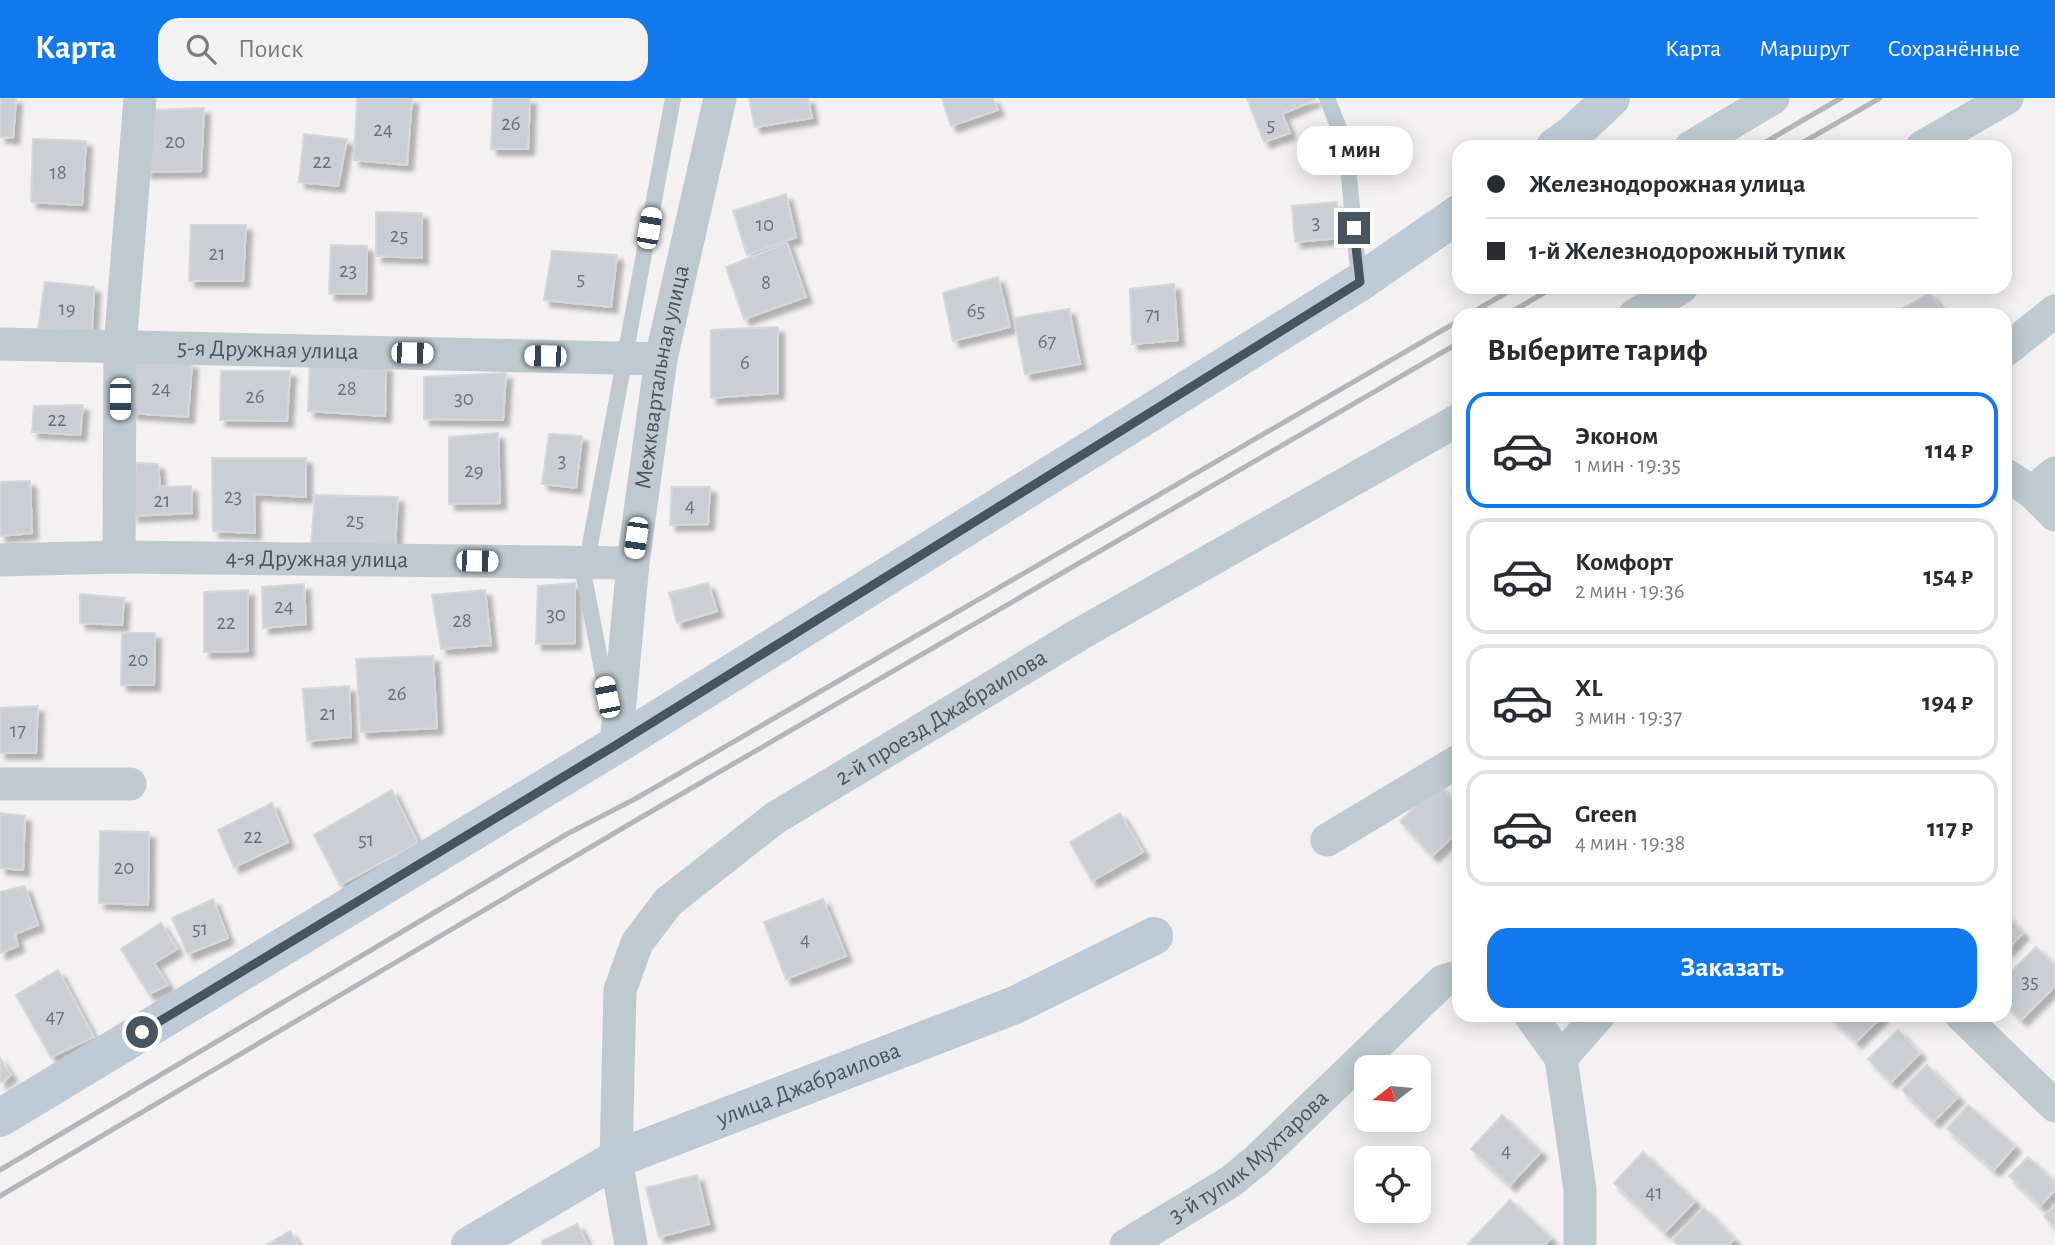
<!DOCTYPE html>
<html lang="ru">
<head>
<meta charset="utf-8">
<style>
	:root { --surface:#fff; --page:#f2f2f3; --text:#2b2b33; --muted:#7c7c81; --line:#e1e1e2; --accent:#1178ed }
	body { margin:0; font-family:"Alegreya Sans",sans-serif; background:var(--page); color:var(--text); height:100vh; display:flex; flex-direction:column; font-size:26px; white-space:nowrap }
	* { box-sizing:border-box; margin:0 }
	p { font-size:23px; color:var(--muted) }
	.icon { flex:none; width:38px; height:38px; fill:none; stroke:currentColor; stroke-width:2; stroke-linecap:round; stroke-linejoin:round }
	.map { position:relative; flex:1; overflow:hidden }
	.panel { position:absolute; left:1452px; top:210px; width:560px; height:714px; display:flex; flex-direction:column; background:var(--surface); border-radius:21px; box-shadow:0 4px 18px #0003 }
	.panel>* { flex:none }
	.banner { position:absolute; left:1452px; top:42px; width:560px; height:154px; border-radius:21px; box-shadow:0 4px 18px #0003; display:grid; align-content:center; height:154px; padding:0 35px; background:var(--surface) }
	.needle { width:46px; rotate:254deg }
	.controls { position:absolute; left:1354px; top:957px; display:grid; gap:14px }
	.controls a { display:grid; place-items:center; width:77px; height:77px; border-radius:14px; background:var(--surface); box-shadow:0 4px 18px #0003; font-size:35px }
	.end { position:absolute; width:32px; height:32px; margin:-16px; border:9px solid #48555f; background:#fff; box-shadow:0 0 0 4px #fff }
	.from { border-radius:50% }
	.bubble { position:absolute; height:49px; border-radius:21px; background:var(--surface); box-shadow:0 4px 18px #0003; font-size:23px; font-weight:700; line-height:49px; text-align:center }
	.car { position:absolute; width:21px; height:42px; margin:-21px -10px; border-radius:9px; box-shadow:0 0 5px 2px #0007; background:linear-gradient(#fff 24%,#345 0 40%,#fff 0 76%,#345 0 86%,#fff 0) }
	.banner b { display:flex; align-items:center; gap:24px; height:66px; font-size:26px }
	.banner b+b { border-top:2px solid var(--line) }
	.banner i { width:18px; height:18px; background:var(--text) }
	ul { padding:0; list-style:none }
	li { display:flex; align-items:center; gap:21px; height:116px; margin:0 14px 10px; padding:0 21px; border:4px solid var(--line); border-radius:21px }
	li div { flex:1 }
	li b { display:block; font-size:26px }
	li em { font-style:normal; font-weight:700 }
	li.selected { border-color:var(--accent) }
	li>.icon { width:63px; height:63px; stroke-width:1.5 }
	h2 { padding:0 35px; font-size:32px; line-height:84px }
	.cta { display:flex; gap:14px; margin-top:auto; padding:14px 35px }
	.cta a { flex:1; height:80px; border-radius:21px; background:var(--accent); color:#fff; font-size:28px; font-weight:700; line-height:80px; text-align:center }
	header { display:flex; align-items:center; gap:42px; box-sizing:border-box; height:98px; padding:0 35px; background:var(--accent); color:#fff }
	header strong { font-size:33px }
	nav { display:flex; gap:38px; margin-inline-start:auto; font-size:24px }
	.search { width:490px; height:63px; background:var(--page); display:flex; align-items:center; gap:18px; box-sizing:border-box; padding:0 24px; border-radius:21px; color:var(--muted); font-size:26px }
	.map>svg:first-child { display:block }
	.building { fill:#cbced3; stroke:#d5d7dc; stroke-width:2; filter:url(#shadow) }
	.lines { fill:none; stroke-linecap:round; stroke-linejoin:round }
	.lane { stroke:#bec9d0; stroke-width:16 }
	.street { stroke:#bec9d0; stroke-width:33 }
	.secondary { stroke:#becad5; stroke-width:38 }
	.rail { stroke:#b3b6bb; stroke-width:5 }
	.route { stroke:#48555f; stroke-width:9 }
	.labels { text-anchor:middle; dominant-baseline:central; stroke-width:7; stroke-linejoin:round; paint-order:stroke }
	.number-label { font-size:21px; fill:#69737c }
	.street-label { font-size:24px; fill:#48555f; stroke:#fff }
</style>
</head>
<body>
<header>
<strong>Карта</strong>
<div class="search"><svg class="icon" aria-label="search" viewBox="0 0 24 24"><circle cx="10" cy="10" r="6"/><path d="M15 15l6 6"/></svg>Поиск</div>
<nav><a>Карта</a><a>Маршрут</a><a>Сохранённые</a></nav>
</header>
<div class="map">
<svg width="2055" height="1147" viewBox="0 0 2055 1147">
	<defs>
		<filter id="shadow"><feDropShadow dx="6" dy="6" stdDeviation="2" flood-color="#0004"/></filter>
	</defs>
	<rect width="100%" height="100%" fill="#f3f1f1"/>
	<!-- building -->
	<g class="building">
		<polygon points="0,0 16,0 13,40 0,39"/>
		<polygon points="357,0 412,0 407,67 354,62"/>
		<polygon points="493,0 530,0 528,51 491,51"/>
		<polygon points="749,0 808,0 812,20 755,29"/>
		<polygon points="942,0 993,0 998,12 951,28"/>
		<polygon points="1247,0 1314,0 1315,2 1282,16 1290,35 1264,44"/>
		<polygon points="204,10 201,73 145,74 149,12"/>
		<polygon points="304,36 347,41 338,88 299,84"/>
		<polygon points="33,41 86,43 82,107 31,104"/>
		<polygon points="786,96 796,139 747,157 733,113"/>
		<polygon points="1337,104 1340,140 1295,144 1292,108"/>
		<polygon points="376,114 422,115 422,160 376,158"/>
		<polygon points="191,127 246,127 243,183 189,183"/>
		<polygon points="787,145 806,199 744,221 726,169"/>
		<polygon points="331,147 367,148 366,196 329,196"/>
		<polygon points="552,153 617,157 611,209 544,202"/>
		<polygon points="998,179 1010,229 953,243 943,195"/>
		<polygon points="45,184 94,189 92,234 38,231"/>
		<polygon points="1174,186 1178,242 1132,246 1130,191"/>
		<polygon points="1930,195 1945,217 1893,216"/>
		<polygon points="1069,211 1080,266 1025,276 1014,220"/>
		<polygon points="778,229 778,295 711,300 711,232"/>
		<polygon points="133,261 192,265 188,319 131,315"/>
		<polygon points="310,264 386,267 385,318 308,313"/>
		<polygon points="221,273 290,273 287,323 220,322"/>
		<polygon points="506,275 503,322 424,321 424,279"/>
		<polygon points="83,307 80,337 32,334 34,308"/>
		<polygon points="498,335 500,405 449,406 449,339"/>
		<polygon points="549,336 582,338 576,390 542,386"/>
		<polygon points="212,360 306,360 306,399 254,396 255,435 213,433"/>
		<polygon points="136,365 158,366 160,389 191,388 192,415 132,418"/>
		<polygon points="30,383 32,435 0,438 0,384"/>
		<polygon points="672,389 710,389 708,426 670,427"/>
		<polygon points="315,397 398,399 395,449 311,446"/>
		<polygon points="575,485 575,545 536,546 538,488"/>
		<polygon points="708,485 717,513 677,525 669,495"/>
		<polygon points="304,486 306,526 263,530 262,489"/>
		<polygon points="248,492 248,553 204,554 204,494"/>
		<polygon points="485,492 491,547 441,551 432,497"/>
		<polygon points="80,496 124,500 122,527 80,525"/>
		<polygon points="122,535 155,535 154,587 121,587"/>
		<polygon points="433,558 437,630 361,634 356,561"/>
		<polygon points="349,588 351,639 307,643 303,591"/>
		<polygon points="38,608 36,655 0,655 0,610"/>
		<polygon points="1439,687 1460,710 1460,732 1432,758 1400,723"/>
		<polygon points="392,692 418,745 340,787 314,737"/>
		<polygon points="272,705 288,744 234,769 218,732"/>
		<polygon points="0,715 25,718 23,772 0,770"/>
		<polygon points="1120,715 1143,754 1092,783 1070,744"/>
		<polygon points="100,733 149,734 148,807 99,805"/>
		<polygon points="25,788 38,827 15,836 18,848 0,855 0,794"/>
		<polygon points="213,801 228,840 188,856 172,820"/>
		<polygon points="823,801 846,858 786,881 764,824"/>
		<polygon points="2006,818 2023,835 2006,853"/>
		<polygon points="161,825 177,851 154,865 168,887 149,896 121,851"/>
		<polygon points="2036,849 2055,868 2055,888 2021,922 2006,906 2006,879"/>
		<polygon points="58,872 94,939 51,959 16,897"/>
		<polygon points="1829,917 1883,917 1856,944"/>
		<polygon points="1898,932 1920,955 1891,984 1868,961"/>
		<polygon points="0,960 11,977 0,985"/>
		<polygon points="1927,967 1958,999 1934,1023 1902,992"/>
		<polygon points="1968,1007 2015,1048 1994,1072 1947,1031"/>
		<polygon points="1502,1017 1541,1054 1510,1087 1471,1051"/>
		<polygon points="1643,1054 1695,1103 1665,1134 1614,1085"/>
		<polygon points="2028,1059 2055,1085 2055,1092 2040,1108 2009,1078"/>
		<polygon points="697,1077 709,1126 659,1139 646,1090"/>
		<polygon points="1510,1102 1551,1140 1544,1147 1470,1147 1468,1146"/>
		<polygon points="2055,1108 2055,1130 2044,1118"/>
		<polygon points="1704,1110 1734,1141 1728,1147 1678,1147 1673,1142"/>
		<polygon points="577,1126 588,1147 543,1147 542,1143"/>
		<polygon points="290,1133 298,1147 266,1147"/>
	</g>
	<g class="lines">
		<!-- lane -->
		<g class="lane">
			<polyline points="1327,0 1346,48 1359,181"/>
			<polyline points="609,607 584,479 673,0"/>
		</g>
		<!-- street -->
		<g class="street">
			<polyline points="1691,49 1773,0"/>
			<polyline points="1922,49 2007,0"/>
			<polyline points="1635,217 1682,189"/>
			<path id="s1" d="M0 246 661 261"/>
			<polyline points="2006,252 2055,213"/>
			<polyline points="2006,377 2032,394 2055,375"/>
			<polyline points="2032,394 2055,417"/>
			<polyline points="119,459 120,249 140,0"/>
			<path id="s2" d="M0 462 119 459 633 465"/>
			<path id="s3" d="M616 647 633 465 661 261 720 0"/>
			<polyline points="0,686 130,686"/>
			<polyline points="1327,742 1460,662"/>
			<polyline points="1530,917 1561,960 1580,1092 1580,1147"/>
			<polyline points="1961,917 2055,1008"/>
			<polyline points="1561,960 1599,917"/>
			<path id="s4" d="M631 1147 616 1061 620 892 637 845 668 804 775 720 1080 536 1460 321"/>
			<path id="s5" d="M1126 1147 1230 1084 1257 1062 1443 883 1460 878"/>
		</g>
		<!-- secondary -->
		<g class="secondary">
			<polyline points="1555,49 1573,36 1611,0"/>
			<polyline points="0,1020 616,647 1360,184 1460,115"/>
			<path id="s6" d="M470 1147 616 1061 1015 907 1154 838"/>
		</g>
		<!-- rail -->
		<g class="rail">
			<polyline points="1757,49 1841,0"/>
			<polyline points="1795,49 1880,0"/>
			<polyline points="1468,217 1516,189"/>
			<polyline points="1506,217 1554,189"/>
			<polyline points="0,1072 567,736 635,701 1460,222"/>
			<polyline points="0,1098 640,720 1460,244"/>
		</g>
	</g>
	<g class="lines">
		<!-- route -->
		<polyline class="route" points="142,934 616,647 1360,184 1354,130"/>
	</g>
	<g class="labels">
		<!-- number labels -->
		<g class="number-label">
			<text x="511" y="25">26</text>
			<text x="1271" y="26">5</text>
			<text x="383" y="31">24</text>
			<text x="175" y="43">20</text>
			<text x="322" y="63">22</text>
			<text x="58" y="74">18</text>
			<text x="1316" y="124">3</text>
			<text x="765" y="126">10</text>
			<text x="399" y="137">25</text>
			<text x="217" y="155">21</text>
			<text x="348" y="172">23</text>
			<text x="581" y="180">5</text>
			<text x="766" y="184">8</text>
			<text x="67" y="210">19</text>
			<text x="976" y="212">65</text>
			<text x="1153" y="216">71</text>
			<text x="1047" y="243">67</text>
			<text x="745" y="264">6</text>
			<text x="161" y="290">24</text>
			<text x="347" y="290">28</text>
			<text x="255" y="298">26</text>
			<text x="464" y="300">30</text>
			<text x="57" y="321">22</text>
			<text x="562" y="362">3</text>
			<text x="474" y="372">29</text>
			<text x="233" y="398">23</text>
			<text x="162" y="402">21</text>
			<text x="690" y="407">4</text>
			<text x="355" y="422">25</text>
			<text x="284" y="508">24</text>
			<text x="556" y="516">30</text>
			<text x="462" y="522">28</text>
			<text x="226" y="524">22</text>
			<text x="138" y="561">20</text>
			<text x="397" y="595">26</text>
			<text x="328" y="615">21</text>
			<text x="18" y="632">17</text>
			<text x="253" y="738">22</text>
			<text x="366" y="741">51</text>
			<text x="124" y="769">20</text>
			<text x="200" y="830">51</text>
			<text x="805" y="841">4</text>
			<text x="2030" y="883">35</text>
			<text x="55" y="918">47</text>
			<text x="1506" y="1052">4</text>
			<text x="1654" y="1094">41</text>
		</g>
		<!-- street labels -->
		<g class="street-label">
			<text stroke="none"><textPath href="#s1" startOffset="268">5-я Дружная улица</textPath></text>
			<text stroke="none"><textPath href="#s3" startOffset="371">Межквартальная улица</textPath></text>
			<text stroke="none"><textPath href="#s2" startOffset="317">4-я Дружная улица</textPath></text>
			<text stroke="none"><textPath href="#s4" startOffset="688">2-й проезд Джабраилова</textPath></text>
			<text stroke="none"><textPath href="#s6" startOffset="376">улица Джабраилова</textPath></text>
			<text stroke="none"><textPath href="#s5" startOffset="152">3-й тупик Мухтарова</textPath></text>
		</g>
	</g>
</svg>
<div class="controls">
<a><svg class="needle" viewBox="-14 -14 28 28"><path d="M0-13l5 13h-10z" fill="#e53935"/><path d="M0 13l5-13h-10z" fill="#7c7c81"/></svg></a>
<a><svg class="icon" aria-label="locate" viewBox="0 0 24 24"><circle cx="12" cy="12" r="6"/><path d="M12 2v4M12 18v4M2 12h4M18 12h4"/></svg></a>
</div>
<i class="end from" style="left:142px;top:934px"></i>
<i class="end" style="left:1354px;top:130px"></i>
<div class="bubble" style="left:1297px;top:28px;width:116px">1 мин</div>
<i class="car" style="left:649px;top:130px;rotate:10deg"></i>
<i class="car" style="left:412px;top:255px;rotate:91deg"></i>
<i class="car" style="left:545px;top:258px;rotate:271deg"></i>
<i class="car" style="left:120px;top:301px;rotate:180deg"></i>
<i class="car" style="left:636px;top:440px;rotate:188deg"></i>
<i class="car" style="left:477px;top:463px;rotate:91deg"></i>
<i class="car" style="left:607px;top:599px;rotate:349deg"></i>
<div class="banner">
<b><i class="from"></i>Железнодорожная улица</b>
<b><i></i>1-й Железнодорожный тупик</b>
</div>
<section class="panel">
<h2>Выберите тариф</h2>
<ul>
<li class="selected"><svg class="icon" aria-label="car" viewBox="0 0 24 24"><path d="M5 17H2v-5l4-1 3-4h7l3 4 3 1v5h-3M9 17h6M6 11h13"/><circle cx="7" cy="17" r="2"/><circle cx="17" cy="17" r="2"/></svg><div><b>Эконом</b><p>1 мин · 19:35</p></div><em>114 ₽</em></li>
<li><svg class="icon" aria-label="car" viewBox="0 0 24 24"><path d="M5 17H2v-5l4-1 3-4h7l3 4 3 1v5h-3M9 17h6M6 11h13"/><circle cx="7" cy="17" r="2"/><circle cx="17" cy="17" r="2"/></svg><div><b>Комфорт</b><p>2 мин · 19:36</p></div><em>154 ₽</em></li>
<li><svg class="icon" aria-label="car" viewBox="0 0 24 24"><path d="M5 17H2v-5l4-1 3-4h7l3 4 3 1v5h-3M9 17h6M6 11h13"/><circle cx="7" cy="17" r="2"/><circle cx="17" cy="17" r="2"/></svg><div><b>XL</b><p>3 мин · 19:37</p></div><em>194 ₽</em></li>
<li><svg class="icon" aria-label="car" viewBox="0 0 24 24"><path d="M5 17H2v-5l4-1 3-4h7l3 4 3 1v5h-3M9 17h6M6 11h13"/><circle cx="7" cy="17" r="2"/><circle cx="17" cy="17" r="2"/></svg><div><b>Green</b><p>4 мин · 19:38</p></div><em>117 ₽</em></li>
</ul>
<div class="cta"><a>Заказать</a></div>
</section>
</div>
</body>
</html>
